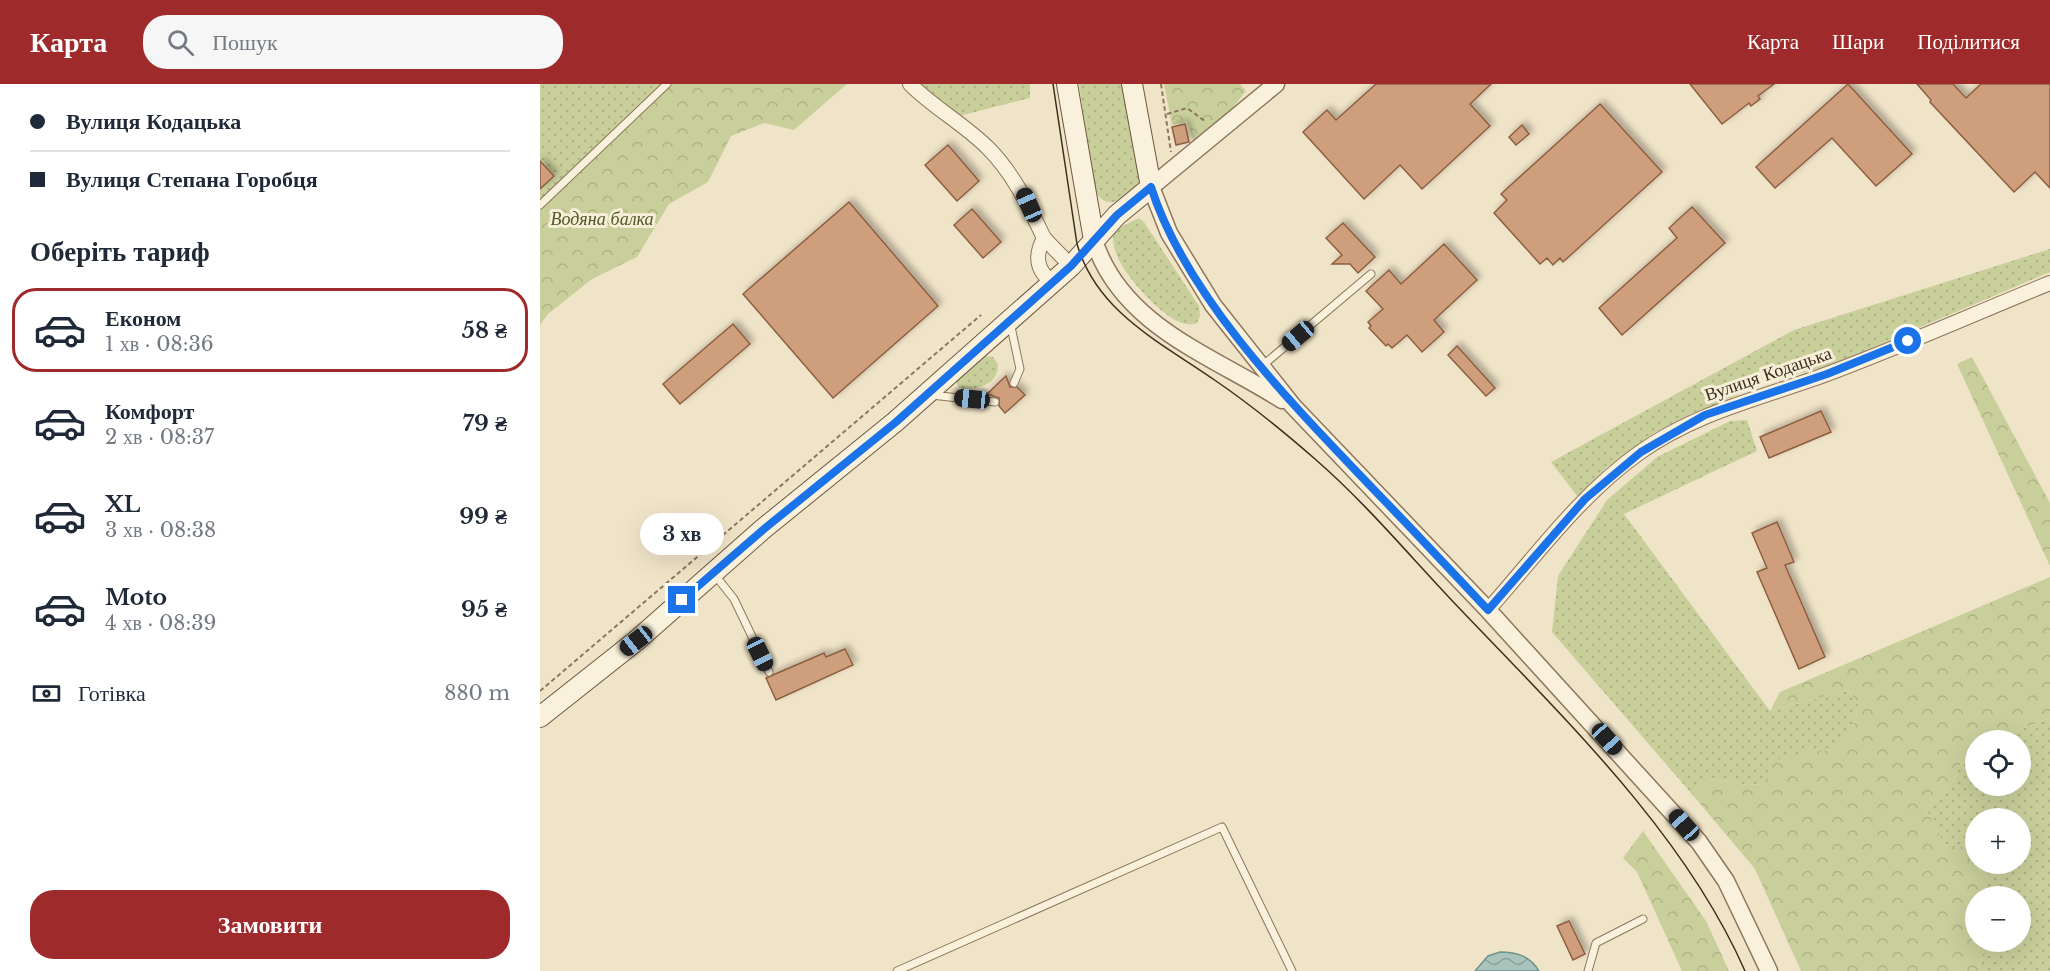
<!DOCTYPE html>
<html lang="uk">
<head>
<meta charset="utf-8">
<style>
	:root { --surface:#fff; --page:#f6f6f7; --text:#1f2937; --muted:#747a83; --line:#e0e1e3; --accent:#9e2a2b }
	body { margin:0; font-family:"Libre Baskerville",serif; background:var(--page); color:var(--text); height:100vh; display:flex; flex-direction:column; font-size:22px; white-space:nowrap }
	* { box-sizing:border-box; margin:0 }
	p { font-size:20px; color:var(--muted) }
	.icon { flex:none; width:33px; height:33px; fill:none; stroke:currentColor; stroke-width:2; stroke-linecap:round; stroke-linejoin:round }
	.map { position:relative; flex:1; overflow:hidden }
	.sheet { display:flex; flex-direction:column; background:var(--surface); width:540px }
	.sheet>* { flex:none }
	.top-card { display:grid; align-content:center; height:132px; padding:0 30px; background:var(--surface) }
	.fabs { position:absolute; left:1425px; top:646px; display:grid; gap:12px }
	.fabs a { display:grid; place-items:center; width:66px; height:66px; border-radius:50%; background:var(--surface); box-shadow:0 6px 24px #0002; font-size:30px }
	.end { position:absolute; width:27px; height:27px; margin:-14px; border:8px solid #1a73e8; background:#fff; box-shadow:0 0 0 3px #fff }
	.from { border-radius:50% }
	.bubble { position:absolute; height:42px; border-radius:21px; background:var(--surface); box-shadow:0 6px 24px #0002; font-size:20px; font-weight:800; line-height:42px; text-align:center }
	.car { position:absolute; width:18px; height:36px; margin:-18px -9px; border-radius:8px; box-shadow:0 0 4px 2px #0007; background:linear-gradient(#222 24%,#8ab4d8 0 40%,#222 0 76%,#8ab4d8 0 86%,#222 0) }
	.top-card b { display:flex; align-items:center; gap:21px; height:57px; font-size:22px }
	.top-card b+b { border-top:2px solid var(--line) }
	.top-card i { width:15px; height:15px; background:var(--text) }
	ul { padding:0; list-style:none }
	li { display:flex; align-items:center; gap:18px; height:84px; margin:0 12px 9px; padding:0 18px; border:3px solid transparent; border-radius:24px }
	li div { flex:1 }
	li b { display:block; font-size:22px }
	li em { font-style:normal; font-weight:800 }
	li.current { border-color:var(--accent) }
	li>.icon { width:54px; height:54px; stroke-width:1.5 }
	h2 { padding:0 30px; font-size:27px; line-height:72px }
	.pay { display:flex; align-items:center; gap:15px; height:66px; padding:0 30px; font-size:22px }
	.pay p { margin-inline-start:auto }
	.cta { display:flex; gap:12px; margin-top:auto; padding:12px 30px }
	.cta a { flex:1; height:69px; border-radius:24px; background:var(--accent); color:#fff; font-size:24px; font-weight:800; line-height:69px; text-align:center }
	header { display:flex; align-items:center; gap:36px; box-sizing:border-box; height:84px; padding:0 30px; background:var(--accent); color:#fff }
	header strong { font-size:28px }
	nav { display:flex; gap:33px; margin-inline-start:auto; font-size:21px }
	.search { width:420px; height:54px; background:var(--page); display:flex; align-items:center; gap:15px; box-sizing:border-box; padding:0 21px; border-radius:24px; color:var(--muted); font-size:22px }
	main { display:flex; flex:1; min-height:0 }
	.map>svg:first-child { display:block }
	.grass { fill:url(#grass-dots) }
	.forest { fill:url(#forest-crowns) }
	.water { fill:url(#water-waves); stroke:#6f938a; stroke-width:1.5 }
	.building { fill:#cf9f7d; stroke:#8d5f41; stroke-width:1.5; filter:url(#shadow) }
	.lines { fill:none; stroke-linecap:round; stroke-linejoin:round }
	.service-casing { stroke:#8d765c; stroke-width:9 }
	.minor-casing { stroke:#8d765c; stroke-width:16 }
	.tertiary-casing { stroke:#8d765c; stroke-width:19 }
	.secondary-casing { stroke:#6f573f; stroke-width:22 }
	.path { stroke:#8d765c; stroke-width:2; stroke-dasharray:4.5 3; stroke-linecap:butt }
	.service { stroke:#faf1dc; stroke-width:7 }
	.minor { stroke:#faf1dc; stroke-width:14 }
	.tertiary { stroke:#faf1dc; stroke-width:16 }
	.secondary { stroke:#faf1dc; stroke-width:20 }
	.tram { stroke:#3d2e20; stroke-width:1.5 }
	.route { stroke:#1a73e8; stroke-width:8 }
	.labels { text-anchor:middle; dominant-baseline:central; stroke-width:6; stroke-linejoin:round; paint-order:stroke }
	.park-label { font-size:18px; font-style:italic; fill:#4d5a26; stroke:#f7eed8 }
	.street-label { font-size:18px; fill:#3d2e20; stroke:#f7eed8 }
</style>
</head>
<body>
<header>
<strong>Карта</strong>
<div class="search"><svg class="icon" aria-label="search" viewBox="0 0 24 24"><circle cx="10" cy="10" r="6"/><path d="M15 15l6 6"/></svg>Пошук</div>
<nav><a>Карта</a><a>Шари</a><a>Поділитися</a></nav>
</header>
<main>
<section class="sheet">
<div class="top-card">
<b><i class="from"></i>Вулиця Кодацька</b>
<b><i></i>Вулиця Степана Горобця</b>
</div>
<h2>Оберіть тариф</h2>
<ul>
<li class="current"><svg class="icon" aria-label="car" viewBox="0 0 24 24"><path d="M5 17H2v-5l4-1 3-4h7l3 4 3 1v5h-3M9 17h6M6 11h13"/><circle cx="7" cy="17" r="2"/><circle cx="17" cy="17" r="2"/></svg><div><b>Економ</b><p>1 хв · 08:36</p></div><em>58 ₴</em></li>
<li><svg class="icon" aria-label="car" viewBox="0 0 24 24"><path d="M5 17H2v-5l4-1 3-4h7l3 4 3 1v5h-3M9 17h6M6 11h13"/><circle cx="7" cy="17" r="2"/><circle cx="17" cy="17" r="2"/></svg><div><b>Комфорт</b><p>2 хв · 08:37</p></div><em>79 ₴</em></li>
<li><svg class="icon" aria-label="car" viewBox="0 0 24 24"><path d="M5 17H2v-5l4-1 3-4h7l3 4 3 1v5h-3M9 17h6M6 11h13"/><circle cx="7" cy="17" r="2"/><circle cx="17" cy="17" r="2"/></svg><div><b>XL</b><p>3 хв · 08:38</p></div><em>99 ₴</em></li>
<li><svg class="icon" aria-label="car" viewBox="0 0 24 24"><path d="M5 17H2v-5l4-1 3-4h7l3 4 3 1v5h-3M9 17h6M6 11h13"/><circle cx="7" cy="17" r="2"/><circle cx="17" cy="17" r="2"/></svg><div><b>Moto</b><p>4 хв · 08:39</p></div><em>95 ₴</em></li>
</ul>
<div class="pay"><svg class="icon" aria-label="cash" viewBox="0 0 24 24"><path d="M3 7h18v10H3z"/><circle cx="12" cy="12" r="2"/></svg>Готівка<p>880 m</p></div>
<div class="cta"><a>Замовити</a></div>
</section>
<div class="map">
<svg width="1510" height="887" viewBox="0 0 1510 887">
	<defs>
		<pattern id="grass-dots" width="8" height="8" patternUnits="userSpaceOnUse" patternTransform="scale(1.5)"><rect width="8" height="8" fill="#c9cf9b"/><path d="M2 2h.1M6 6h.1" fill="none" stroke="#aeb285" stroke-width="1.8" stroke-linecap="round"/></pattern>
		<pattern id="forest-crowns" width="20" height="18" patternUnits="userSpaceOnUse" patternTransform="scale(1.5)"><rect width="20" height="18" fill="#c9cf9b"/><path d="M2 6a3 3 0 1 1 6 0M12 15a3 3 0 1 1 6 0" fill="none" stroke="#aeb285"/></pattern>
		<pattern id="water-waves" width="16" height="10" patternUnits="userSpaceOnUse" patternTransform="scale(1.5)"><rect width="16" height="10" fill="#a9c4bc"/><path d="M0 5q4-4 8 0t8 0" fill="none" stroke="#8ba098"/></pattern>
		<filter id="shadow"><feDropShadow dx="4" dy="-4" stdDeviation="3" flood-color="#0004"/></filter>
	</defs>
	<rect width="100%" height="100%" fill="#f0e4c8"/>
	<!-- grass -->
	<g class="grass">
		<polygon points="0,0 125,0 0,119"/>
		<polygon points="377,0 490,0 490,14 419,32"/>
		<path d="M539 0H586L601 98 599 104C584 115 567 128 555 107Z"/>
		<path d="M599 134 604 138 659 222 660 232 657 239C635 250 590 197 580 178 575 169 573 161 573 151L581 143Z"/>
		<polygon points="1510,165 1510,188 1289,282 1241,294 1221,286 1197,311 1114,349 1066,384 1038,413 1011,378 1254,246"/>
		<path d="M444 272 453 273 458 280C459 301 436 307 419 304L415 296Z"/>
		<polygon points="1207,336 1217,367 1084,430 1230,627 1308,606 1319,621 1313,644 1294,666 1269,667 1225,700 1207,701 1171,695 1151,709 1012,548 1018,492 1067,416 1117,373 1190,337"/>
		<polygon points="1510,634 1510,887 1438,887 1437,884 1451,858 1480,858 1480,813 1450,813 1438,780 1480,780 1480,735 1436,735 1435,776 1427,763 1404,760 1386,725 1413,697 1426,668 1435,664 1436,702 1480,702 1480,657 1450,657"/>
	</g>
	<!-- forest -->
	<g class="forest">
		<polygon points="130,0 307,0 254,46 224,39 191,52 168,98 129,120 97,173 52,195 8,230 0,241 0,126"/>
		<polygon points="624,0 700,0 706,7 678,42 653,56 647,37 632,41"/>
		<polygon points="1432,273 1510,419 1510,482 1417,280"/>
		<path d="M1510 493V634L1450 657H1436L1435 664 1426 668 1413 697 1386 725 1404 760 1427 763C1438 780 1444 792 1450 813H1436V858H1451L1437 884 1438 887H1261L1215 785 1151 709 1171 695 1207 701 1225 700 1230 677 1269 667 1294 666 1313 644 1319 621 1308 606 1230 627 1240 608Z"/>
		<polygon points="1103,747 1166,837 1189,887 1142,887 1097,788 1083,774"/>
	</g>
	<!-- water -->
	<path class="water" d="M960 868C977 868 990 872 999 887H935L948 872Z"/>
	<!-- building -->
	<g class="building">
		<polygon points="836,0 951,0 930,20 950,42 882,105 860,81 824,115 763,48 787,26 796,36"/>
		<polygon points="1150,0 1234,0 1218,12 1220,15 1211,22 1209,19 1182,40"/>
		<polygon points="1308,0 1372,70 1336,102 1292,54 1235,104 1216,83"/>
		<polygon points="1377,0 1413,0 1426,14 1441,0 1510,0 1510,104 1495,88 1474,108 1390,18 1391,16"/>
		<polygon points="1060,20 1122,88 1023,178 1020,174 1013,181 1007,174 1000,180 954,129 967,116 961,110"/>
		<polygon points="645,40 649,58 636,61 632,43"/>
		<polygon points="982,41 989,50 976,61 969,53"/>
		<polygon points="408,61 439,97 417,117 385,81"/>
		<polygon points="0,77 14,92 0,105"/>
		<polygon points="309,118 398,222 293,314 203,210"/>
		<polygon points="1152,123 1185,159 1082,251 1059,224 1137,154 1129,144"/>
		<polygon points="432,125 461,158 443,174 414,141"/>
		<polygon points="803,139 835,173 818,189 810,180 792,180 802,171 786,154"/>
		<polygon points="904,160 937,196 894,236 904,248 882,268 867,251 852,264 848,260 846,262 829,244 831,242 828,238 843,225 826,207 849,186 861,200"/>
		<polygon points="193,240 210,260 140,320 123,300"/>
		<polygon points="917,262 955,304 946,312 908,271"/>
		<polygon points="466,292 470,303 477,303 485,311 465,329 459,322 459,314 447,310"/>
		<polygon points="1281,327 1291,348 1229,374 1220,353"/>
		<polygon points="1237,438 1254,478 1245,481 1285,573 1259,585 1217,488 1227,484 1212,449"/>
		<polygon points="305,565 313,581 236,616 226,594 284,569 286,573"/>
		<polygon points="1029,837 1045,870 1033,876 1017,842"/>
	</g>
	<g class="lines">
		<!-- service casing -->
		<g class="service-casing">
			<g id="service">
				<polyline points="0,121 127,0"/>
				<polyline points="470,238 480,285 474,299"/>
				<polyline points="722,282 831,190"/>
				<polyline points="391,311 455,318"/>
				<polyline points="175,491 194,515 229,588"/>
				<polyline points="357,887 682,743 752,887"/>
				<polyline points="1048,887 1056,859 1103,835"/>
			</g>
		</g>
		<!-- minor casing -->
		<g class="minor-casing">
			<g id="minor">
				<path d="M370 0C394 24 424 40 448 64 474 90 488 121 504 154 495 171 495 185 512 198"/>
				<polyline points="504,154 531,182"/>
				<path d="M948 526C996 472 1040 411 1099 369 1156 328 1222 314 1287 290 1362 262 1436 229 1510 199"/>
			</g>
		</g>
		<!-- tertiary casing -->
		<g class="tertiary-casing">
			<g id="tertiary">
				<polyline points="736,0 611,103 629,149 673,221 753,322 948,526 1159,758 1186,797 1229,887"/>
				<path d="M554 156C581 242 673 272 742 316"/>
			</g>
		</g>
		<!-- secondary casing -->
		<g class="secondary-casing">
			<g id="secondary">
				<polyline points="527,0 554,156"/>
				<polyline points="0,633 96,557 223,445 355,338 531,182 577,131 611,103 592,0"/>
			</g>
		</g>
		<!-- path -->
		<g class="path">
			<polyline points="621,0 631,68"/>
			<polyline points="627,30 647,24 666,38"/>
			<polyline points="0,607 441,231"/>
		</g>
		<!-- service -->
		<use href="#service" class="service"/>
		<!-- minor -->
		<use href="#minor" class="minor"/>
		<!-- tertiary -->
		<use href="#tertiary" class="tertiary"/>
		<!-- secondary -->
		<use href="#secondary" class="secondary"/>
		<!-- tram -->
		<path class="tram" d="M513 0 537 160C557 229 622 259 676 297 711 321 743 347 775 375 828 421 873 476 921 526 1024 634 1145 750 1205 887"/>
	</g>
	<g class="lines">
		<!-- route -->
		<path class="route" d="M142 516 224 445 356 338 531 182 577 131 611 103C647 216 758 326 839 411 876 449 912 488 948 526L1045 415 1101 368 1165 331 1287 290 1368 257"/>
	</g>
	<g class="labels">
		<!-- park labels -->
		<g class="park-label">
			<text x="62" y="135">Водяна балка</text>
		</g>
		<!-- street labels -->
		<g class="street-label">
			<text transform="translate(1228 290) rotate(-19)">Вулиця Кодацька</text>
		</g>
	</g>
</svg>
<div class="fabs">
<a><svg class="icon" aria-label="locate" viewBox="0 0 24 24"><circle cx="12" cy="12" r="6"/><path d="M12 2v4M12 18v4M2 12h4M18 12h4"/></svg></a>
<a>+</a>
<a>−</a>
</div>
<i class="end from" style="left:1368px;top:257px"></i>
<i class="end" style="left:142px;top:516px"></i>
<div class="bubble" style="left:100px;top:429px;width:84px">3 хв</div>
<i class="car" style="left:489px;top:121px;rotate:336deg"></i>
<i class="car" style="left:758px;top:252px;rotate:230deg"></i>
<i class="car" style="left:432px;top:315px;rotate:276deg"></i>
<i class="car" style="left:96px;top:557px;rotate:232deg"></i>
<i class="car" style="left:220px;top:570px;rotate:154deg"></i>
<i class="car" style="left:1067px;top:655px;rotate:138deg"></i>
<i class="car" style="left:1144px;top:741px;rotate:318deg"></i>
</div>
</main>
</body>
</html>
